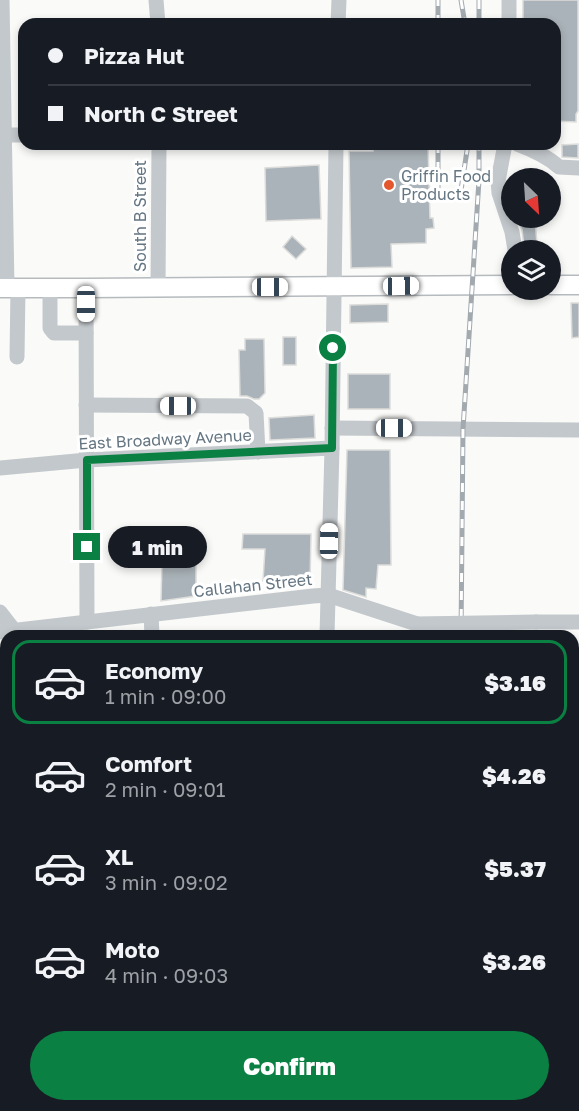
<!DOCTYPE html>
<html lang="en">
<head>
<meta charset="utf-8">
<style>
	:root { --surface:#171b24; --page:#242831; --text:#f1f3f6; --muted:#9ea1a6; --line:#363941; --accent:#0b8043 }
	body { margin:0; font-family:"Golos Text",sans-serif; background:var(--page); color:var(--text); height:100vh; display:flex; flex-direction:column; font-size:22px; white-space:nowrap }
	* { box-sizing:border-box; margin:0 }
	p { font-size:20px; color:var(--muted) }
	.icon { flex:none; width:33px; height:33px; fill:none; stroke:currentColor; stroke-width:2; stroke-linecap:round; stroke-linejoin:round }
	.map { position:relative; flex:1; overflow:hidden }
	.sheet { position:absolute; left:0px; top:630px; width:579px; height:482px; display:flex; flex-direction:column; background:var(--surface); border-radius:18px 18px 0 0; box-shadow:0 3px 9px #0003 }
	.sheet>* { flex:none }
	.top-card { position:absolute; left:18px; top:18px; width:543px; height:132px; border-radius:18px; box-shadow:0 3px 9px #0003; display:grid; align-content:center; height:132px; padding:0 30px; background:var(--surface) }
	.needle { width:39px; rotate:155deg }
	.tools { position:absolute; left:501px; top:168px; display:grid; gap:12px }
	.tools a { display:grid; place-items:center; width:60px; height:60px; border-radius:50%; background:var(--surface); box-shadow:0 3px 9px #0003; font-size:30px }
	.end { position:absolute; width:27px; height:27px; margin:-14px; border:8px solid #0b8043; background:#fff; box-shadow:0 0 0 3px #fff }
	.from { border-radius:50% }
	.bubble { position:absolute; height:42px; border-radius:21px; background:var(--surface); box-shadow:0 3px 9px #0003; font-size:20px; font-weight:800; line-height:42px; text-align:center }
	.car { position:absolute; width:18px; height:36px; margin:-18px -9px; border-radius:8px; box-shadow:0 0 4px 2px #0007; background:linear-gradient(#fff 24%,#345 0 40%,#fff 0 76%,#345 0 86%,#fff 0) }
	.top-card b { display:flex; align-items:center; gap:21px; height:57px; font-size:22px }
	.top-card b+b { border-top:2px solid var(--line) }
	.top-card i { width:15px; height:15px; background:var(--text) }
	ul { padding:10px 0 0; list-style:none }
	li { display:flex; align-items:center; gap:18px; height:84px; margin:0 12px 9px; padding:0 18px; border:3px solid transparent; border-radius:18px }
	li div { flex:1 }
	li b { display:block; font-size:22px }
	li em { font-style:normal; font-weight:800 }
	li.current { border-color:var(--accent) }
	li>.icon { width:54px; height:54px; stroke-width:1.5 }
	.primary-button { display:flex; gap:12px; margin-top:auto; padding:12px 30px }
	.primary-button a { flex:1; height:69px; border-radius:36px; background:var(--accent); color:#fff; font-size:24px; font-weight:800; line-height:69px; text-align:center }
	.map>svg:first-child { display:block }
	.building { fill:#aab3b9; stroke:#dcdcda; stroke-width:1.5 }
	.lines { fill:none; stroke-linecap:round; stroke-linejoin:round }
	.major-casing { stroke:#b5babe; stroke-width:21 }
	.minor { stroke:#c3c8cc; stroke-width:15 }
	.major { stroke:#fff; stroke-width:18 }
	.rail-casing { stroke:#a2aab0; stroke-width:5 }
	.rail { stroke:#fff; stroke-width:3; stroke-dasharray:9; stroke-linecap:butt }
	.minor-bridge { stroke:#c3c8cc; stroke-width:15 }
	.route { stroke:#0b8043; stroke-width:8 }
	.poi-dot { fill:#e4572e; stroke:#fff; stroke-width:2 }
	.labels { text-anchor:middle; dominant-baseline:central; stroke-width:6; stroke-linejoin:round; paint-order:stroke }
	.poi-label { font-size:16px; fill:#657683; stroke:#fff; text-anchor:start }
	.street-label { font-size:16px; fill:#657683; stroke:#fff }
</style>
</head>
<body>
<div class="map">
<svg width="579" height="1111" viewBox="0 0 579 1111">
	<rect width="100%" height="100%" fill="#fafaf8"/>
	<!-- building -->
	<g class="building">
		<polygon points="523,0 578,0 578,111 576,114 576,122 555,121 555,24 523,24"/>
		<polygon points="373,144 428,144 430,218 433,218 434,228 426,229 426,243 391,244 392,267 351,268 349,151 373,151"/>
		<polygon points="578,144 578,158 562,157 562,145"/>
		<polygon points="319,165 321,219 266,221 265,168"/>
		<polygon points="517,218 535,218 537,245 524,246 522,230"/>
		<polygon points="292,236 306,249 296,259 283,247"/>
		<polygon points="571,303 579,303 579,337 572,338"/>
		<polygon points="388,304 388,322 350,323 350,305"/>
		<rect x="283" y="337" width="13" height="28"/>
		<polygon points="245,339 264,339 265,393 259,399 254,399 247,396 240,396 239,350 245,350"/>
		<rect x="348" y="374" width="42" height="35"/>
		<polygon points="314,415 315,438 270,440 269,418"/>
		<polygon points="347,450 390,450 391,565 378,565 376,589 366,588 366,597 343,590"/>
		<polygon points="243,534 311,534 310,582 263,581 265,549 242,549"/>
		<polygon points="196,558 196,596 161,601 162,562"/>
	</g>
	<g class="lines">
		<!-- major casing -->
		<g class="major-casing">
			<g id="major">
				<polyline points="550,285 579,285"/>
				<polyline points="0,288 86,288 512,285"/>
			</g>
		</g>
		<!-- minor -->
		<g class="minor">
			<polyline points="2,0 7,288"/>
			<polyline points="156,0 158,24"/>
			<polyline points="338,24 339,0"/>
			<polyline points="509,24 509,0"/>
			<polyline points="0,135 24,135"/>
			<polyline points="505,144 498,181 499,193 512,232 515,250"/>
			<path d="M517 144C533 150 547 156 559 167L579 168"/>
			<polyline points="50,288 50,328 54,333 86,333"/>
			<polyline points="86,288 87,622"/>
			<polyline points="158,288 159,144"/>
			<polyline points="17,357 18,288"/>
			<polyline points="86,405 247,406 256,413 258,452"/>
			<polyline points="332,428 579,430"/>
			<polyline points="0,468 87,460 332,448"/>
			<polyline points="0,612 14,630"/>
			<polyline points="151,614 152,636"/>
			<polyline points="536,622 579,622"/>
			<polyline points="0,632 313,596 328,595 417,624"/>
			<polyline points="327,636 332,448 336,144"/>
			<polyline points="0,739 6,738"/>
			<polyline points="0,831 6,830"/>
			<polyline points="0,1024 6,1024"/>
			<polyline points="88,1111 90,1106"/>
			<polyline points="198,1111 200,1106"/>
			<polyline points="313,1111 313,1106"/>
		</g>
		<!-- major -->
		<use href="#major" class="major"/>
		<!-- rail casing -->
		<g class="rail-casing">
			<g id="rail">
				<polyline points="461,0 465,24"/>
				<polyline points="479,0 479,24"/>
				<polyline points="438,24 438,0"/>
				<polyline points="438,144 438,190"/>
				<polyline points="461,190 468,144"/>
				<polyline points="461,636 463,429 479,180 479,144"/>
				<polyline points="464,1111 464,1106"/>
			</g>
		</g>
		<!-- rail -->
		<use href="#rail" class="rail"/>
		<!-- minor-bridge -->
		<polyline class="minor-bridge" points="417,624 536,622"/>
	</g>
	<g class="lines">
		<!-- route -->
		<polyline class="route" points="87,547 87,460 332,448 333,348"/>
	</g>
	<!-- markers -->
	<circle class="poi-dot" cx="389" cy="185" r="6"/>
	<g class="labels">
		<!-- poi labels -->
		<g class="poi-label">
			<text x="401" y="176">Griffin Food<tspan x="401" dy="18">Products</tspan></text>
		</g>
		<!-- street labels -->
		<g class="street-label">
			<text transform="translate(140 216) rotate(-90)">South B Street</text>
			<text transform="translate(165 439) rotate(-3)">East Broadway Avenue</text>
			<text transform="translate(253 585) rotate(-6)">Callahan Street</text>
		</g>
	</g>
</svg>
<div class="tools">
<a><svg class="needle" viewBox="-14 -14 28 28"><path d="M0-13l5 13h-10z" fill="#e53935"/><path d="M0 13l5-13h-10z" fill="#9ea1a6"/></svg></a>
<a><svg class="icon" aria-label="layers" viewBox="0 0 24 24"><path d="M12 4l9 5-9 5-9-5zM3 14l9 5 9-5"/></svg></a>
</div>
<i class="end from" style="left:333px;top:348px"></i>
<i class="end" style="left:87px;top:547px"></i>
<div class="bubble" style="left:108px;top:526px;width:99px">1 min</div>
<i class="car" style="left:401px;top:286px;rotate:89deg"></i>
<i class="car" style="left:270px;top:287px;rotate:90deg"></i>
<i class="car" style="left:86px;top:304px;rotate:180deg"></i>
<i class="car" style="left:178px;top:406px;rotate:270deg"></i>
<i class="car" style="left:394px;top:428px;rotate:90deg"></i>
<i class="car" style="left:329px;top:541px;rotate:1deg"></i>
<div class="top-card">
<b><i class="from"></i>Pizza Hut</b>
<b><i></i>North C Street</b>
</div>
<section class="sheet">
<ul>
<li class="current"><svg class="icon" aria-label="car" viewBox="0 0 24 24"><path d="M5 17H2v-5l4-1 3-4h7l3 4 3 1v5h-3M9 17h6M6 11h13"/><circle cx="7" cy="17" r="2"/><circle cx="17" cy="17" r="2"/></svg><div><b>Economy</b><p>1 min · 09:00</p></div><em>$3.16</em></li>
<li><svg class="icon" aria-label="car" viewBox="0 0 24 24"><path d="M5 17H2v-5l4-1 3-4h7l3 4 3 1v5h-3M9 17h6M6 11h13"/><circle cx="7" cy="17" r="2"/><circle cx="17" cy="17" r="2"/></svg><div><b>Comfort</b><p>2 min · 09:01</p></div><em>$4.26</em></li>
<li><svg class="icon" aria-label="car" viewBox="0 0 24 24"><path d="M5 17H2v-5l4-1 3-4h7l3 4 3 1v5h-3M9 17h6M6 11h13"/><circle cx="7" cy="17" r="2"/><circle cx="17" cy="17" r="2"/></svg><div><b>XL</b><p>3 min · 09:02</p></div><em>$5.37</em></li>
<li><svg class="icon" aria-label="car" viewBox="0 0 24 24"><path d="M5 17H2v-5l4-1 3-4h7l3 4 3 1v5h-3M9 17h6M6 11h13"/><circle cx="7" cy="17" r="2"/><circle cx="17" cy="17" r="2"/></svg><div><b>Moto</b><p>4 min · 09:03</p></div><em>$3.26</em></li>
</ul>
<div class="primary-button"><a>Confirm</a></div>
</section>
</div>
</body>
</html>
